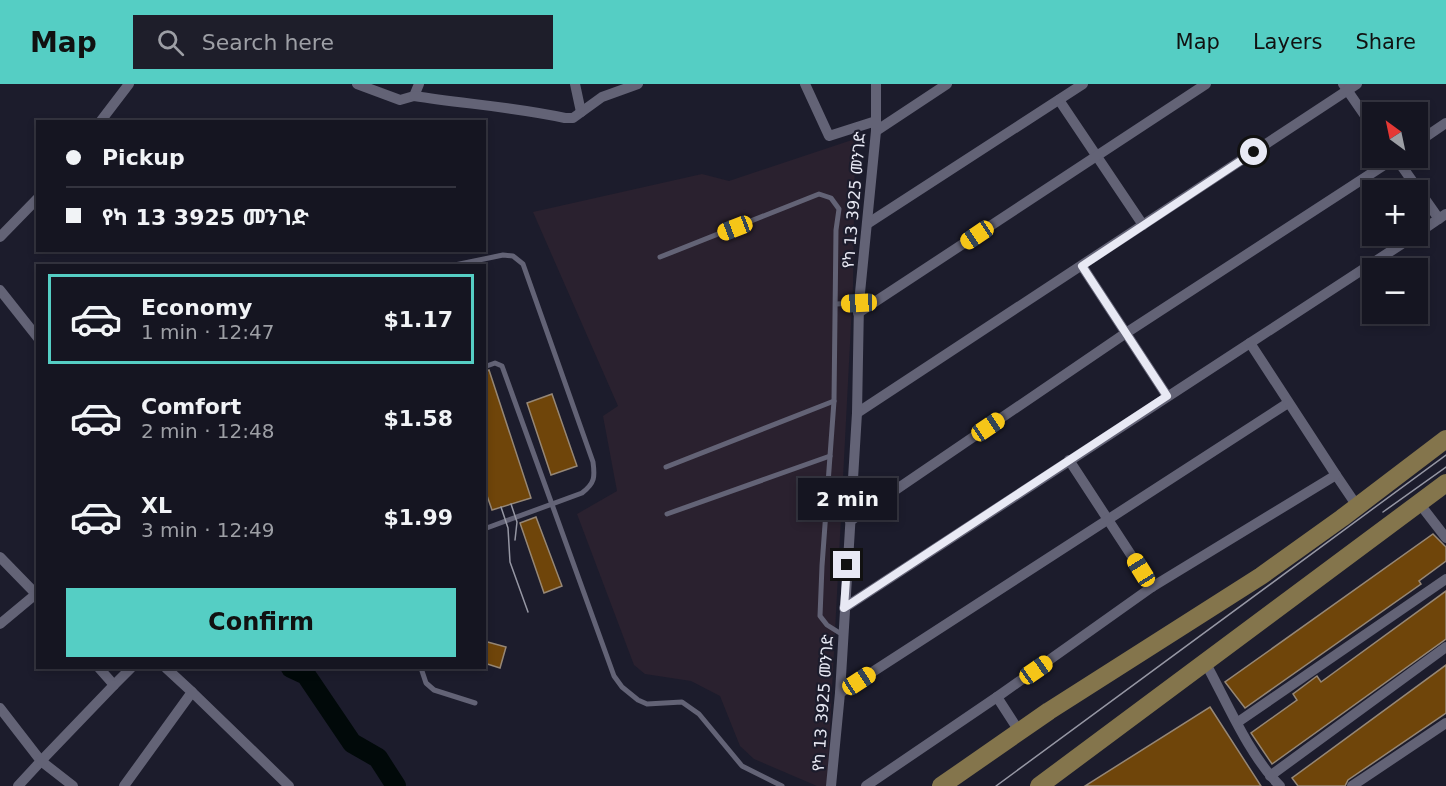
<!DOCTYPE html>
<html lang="en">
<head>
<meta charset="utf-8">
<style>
	:root { --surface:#151521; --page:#1e1e2a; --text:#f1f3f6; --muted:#9d9fa5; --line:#34343f; --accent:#55cec4 }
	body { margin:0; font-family:"DejaVu Sans","Noto Sans Ethiopic",sans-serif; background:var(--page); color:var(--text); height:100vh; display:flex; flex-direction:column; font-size:22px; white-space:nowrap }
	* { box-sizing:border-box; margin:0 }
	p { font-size:20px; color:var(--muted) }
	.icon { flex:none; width:33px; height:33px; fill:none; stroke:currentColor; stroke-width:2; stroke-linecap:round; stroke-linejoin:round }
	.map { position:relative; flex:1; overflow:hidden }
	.drawer { position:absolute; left:36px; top:180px; width:450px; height:405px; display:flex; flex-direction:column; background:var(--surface); border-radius:0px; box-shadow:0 3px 9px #0003,0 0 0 2px var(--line) }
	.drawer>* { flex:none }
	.banner { position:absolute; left:36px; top:36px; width:450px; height:132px; border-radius:0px; box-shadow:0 3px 9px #0003,0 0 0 2px var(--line); display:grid; align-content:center; height:132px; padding:0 30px; background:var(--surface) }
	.needle { width:39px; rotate:327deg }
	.controls { position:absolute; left:1362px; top:18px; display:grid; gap:12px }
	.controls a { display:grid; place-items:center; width:66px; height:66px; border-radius:0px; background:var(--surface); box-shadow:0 3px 9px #0003,0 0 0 2px var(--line); font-size:30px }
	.end { position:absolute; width:27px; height:27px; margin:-14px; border:8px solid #e8e9f4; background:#111; box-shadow:0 0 0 3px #111 }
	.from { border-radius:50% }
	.bubble { position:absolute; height:42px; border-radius:0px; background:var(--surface); box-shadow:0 3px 9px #0003,0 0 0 2px var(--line); font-size:20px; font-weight:800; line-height:42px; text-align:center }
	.car { position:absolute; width:18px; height:36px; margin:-18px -9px; border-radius:8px; box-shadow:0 0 4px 2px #0007; background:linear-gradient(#f5c518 24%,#345 0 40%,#f5c518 0 76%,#345 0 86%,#f5c518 0) }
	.banner b { display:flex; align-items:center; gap:21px; height:57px; font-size:22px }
	.banner b+b { border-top:2px solid var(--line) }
	.banner i { width:15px; height:15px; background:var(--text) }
	ul { padding:10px 0 0; list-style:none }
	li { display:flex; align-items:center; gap:18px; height:90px; margin:0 12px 9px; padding:0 18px; border:3px solid transparent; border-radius:0px }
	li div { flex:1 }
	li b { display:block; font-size:22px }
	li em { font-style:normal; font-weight:800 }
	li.on { border-color:var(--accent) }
	li>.icon { width:54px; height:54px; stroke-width:1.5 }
	.button { display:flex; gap:12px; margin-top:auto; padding:12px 30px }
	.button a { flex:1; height:69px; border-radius:0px; background:var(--accent); color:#111; font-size:24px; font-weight:800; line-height:69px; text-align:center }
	header { display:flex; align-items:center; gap:36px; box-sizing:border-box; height:84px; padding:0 30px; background:var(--accent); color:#111 }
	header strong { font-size:28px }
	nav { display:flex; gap:33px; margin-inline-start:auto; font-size:21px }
	.search { width:420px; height:54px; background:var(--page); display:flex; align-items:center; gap:15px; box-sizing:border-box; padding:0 21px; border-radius:0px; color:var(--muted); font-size:22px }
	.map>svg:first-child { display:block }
	.industrial { fill:#2a212f }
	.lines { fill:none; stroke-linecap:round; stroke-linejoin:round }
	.river { stroke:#010909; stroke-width:20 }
	.building { fill:#6f450a; stroke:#968776; stroke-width:1.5 }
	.service { stroke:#636376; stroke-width:5 }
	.minor { stroke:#636376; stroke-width:10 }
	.primary { stroke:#84754c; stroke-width:18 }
	.tram { stroke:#9697a4; stroke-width:1.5 }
	.route { stroke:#e8e9f4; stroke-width:8 }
	.labels { text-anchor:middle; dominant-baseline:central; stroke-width:4.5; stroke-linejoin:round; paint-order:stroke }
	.street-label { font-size:16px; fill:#e8e9f4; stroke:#1c1c2c }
</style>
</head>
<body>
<header>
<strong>Map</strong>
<div class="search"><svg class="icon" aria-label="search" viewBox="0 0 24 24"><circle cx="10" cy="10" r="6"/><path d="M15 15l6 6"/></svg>Search here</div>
<nav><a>Map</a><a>Layers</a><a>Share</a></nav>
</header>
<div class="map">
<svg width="1446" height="702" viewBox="0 0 1446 702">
	<rect width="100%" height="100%" fill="#1c1c2c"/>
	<!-- industrial -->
	<polygon class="industrial" points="855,55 853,202 827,702 817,702 754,675 740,662 720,612 691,597 645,590 634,581 577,430 617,407 603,332 618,322 533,128 702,90 729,97"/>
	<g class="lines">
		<!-- river -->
		<polyline class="river" points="291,584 306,591 352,659 378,674 396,702"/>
	</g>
	<!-- building -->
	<g class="building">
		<polygon points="489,286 531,414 492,426 484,403 484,288"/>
		<polygon points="552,310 577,382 551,391 527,319"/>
		<polygon points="536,433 562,502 544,509 520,439"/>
		<polygon points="1433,450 1446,463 1446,477 1419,497 1421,500 1245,624 1225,598"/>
		<polygon points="1446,507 1446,555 1272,680 1251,649 1297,616 1293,610 1317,592 1321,598"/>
		<polygon points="484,557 506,563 500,584 484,579"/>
		<polygon points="1446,581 1446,629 1348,696 1345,702 1298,702 1292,694"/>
		<polygon points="1210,623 1261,702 1085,702"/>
	</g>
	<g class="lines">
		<!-- service -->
		<g class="service">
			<polyline points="660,173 819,110 831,114 839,125 836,146 834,317 822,482 820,532 827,541 843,551"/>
			<path d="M450 182 503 171 513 172 523 180 593 378C595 393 595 399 582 409L484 445"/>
			<polyline points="836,220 859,219"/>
			<polyline points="484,283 495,279 502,282 614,592 622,603 638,616 647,620 682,618 699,630 742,682 782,702"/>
			<polyline points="666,383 834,317"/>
			<polyline points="667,430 830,372"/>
			<polyline points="421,584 426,599 434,606 475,619"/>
		</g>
		<!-- minor -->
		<g class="minor">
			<polyline points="357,0 400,16 414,12 419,0"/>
			<polyline points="575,0 581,28"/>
			<polyline points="805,0 829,52 876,37"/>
			<polyline points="1343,0 1372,42"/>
			<path d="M414 12C465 20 515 23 565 34H573L602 13 638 0"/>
			<polyline points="1059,16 1143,141"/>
			<polyline points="100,38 129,0"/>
			<polyline points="876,47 947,0"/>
			<polyline points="1418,58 1446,39"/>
			<polyline points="1396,74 1439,135"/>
			<polyline points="867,140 1083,0"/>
			<polyline points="1418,149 1446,130"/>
			<polyline points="0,153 38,114"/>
			<polyline points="1082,182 1167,312"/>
			<polyline points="0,206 38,254"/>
			<polyline points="858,229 1206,0"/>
			<polyline points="857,329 1357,0"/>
			<polyline points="1069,376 1152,503"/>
			<polyline points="1336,391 1357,422"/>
			<polyline points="1419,419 1446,454"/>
			<polyline points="850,437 1126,249 1395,74"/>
			<polyline points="0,473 36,510"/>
			<polyline points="844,524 1250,259"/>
			<polyline points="0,540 36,510 38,512"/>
			<path d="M1205 578C1227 618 1248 670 1280 702"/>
			<polyline points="99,584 114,601 131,584"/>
			<polyline points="192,608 289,702"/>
			<polyline points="840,609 1288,319"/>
			<polyline points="997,613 1019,647"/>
			<polyline points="0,624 41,677 18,702"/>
			<polyline points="1238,638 1446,495"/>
			<polyline points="1270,692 1446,563"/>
			<polyline points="73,702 41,677 114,601"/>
			<polyline points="124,702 192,608 166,584"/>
			<polyline points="831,702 840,609 857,329 859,219 876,47 876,0"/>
			<polyline points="866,702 997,613 1152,503 1336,391 1250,259 1414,152"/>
			<polyline points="1352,702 1446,639"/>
		</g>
		<!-- primary -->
		<g class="primary">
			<polyline points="941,702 1049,627 1261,492 1342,434 1446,355"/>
			<polyline points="1039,702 1446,399"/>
		</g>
		<!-- tram -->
		<g class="tram">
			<polyline points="511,420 517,438 515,456"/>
			<polyline points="501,423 508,444 510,478 528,528"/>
			<polyline points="1383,428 1446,383"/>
			<polyline points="996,702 1446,371"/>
		</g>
	</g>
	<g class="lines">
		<!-- route -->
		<polyline class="route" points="847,481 844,524 1167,312 1082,182 1254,68"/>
	</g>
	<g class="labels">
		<!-- street labels -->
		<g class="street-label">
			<text transform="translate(854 116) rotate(-85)">የካ 13 3925 መንገድ</text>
			<text transform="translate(823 619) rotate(-86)">የካ 13 3925 መንገድ</text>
		</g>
	</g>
</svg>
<div class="controls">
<a><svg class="needle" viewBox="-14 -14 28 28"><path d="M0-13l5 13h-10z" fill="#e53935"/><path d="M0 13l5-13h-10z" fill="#9d9fa5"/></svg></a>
<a>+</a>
<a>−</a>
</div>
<i class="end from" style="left:1254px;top:68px"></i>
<i class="end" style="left:847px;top:481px"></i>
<div class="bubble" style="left:798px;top:394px;width:99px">2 min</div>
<i class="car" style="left:735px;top:144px;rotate:249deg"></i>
<i class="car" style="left:977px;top:151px;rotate:236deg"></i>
<i class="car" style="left:859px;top:219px;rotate:267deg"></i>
<i class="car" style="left:988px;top:343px;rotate:56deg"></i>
<i class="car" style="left:1141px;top:486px;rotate:328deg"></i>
<i class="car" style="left:1036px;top:586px;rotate:55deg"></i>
<i class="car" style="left:859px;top:597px;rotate:57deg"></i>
<div class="banner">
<b><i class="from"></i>Pickup</b>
<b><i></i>የካ 13 3925 መንገድ</b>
</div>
<section class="drawer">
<ul>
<li class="on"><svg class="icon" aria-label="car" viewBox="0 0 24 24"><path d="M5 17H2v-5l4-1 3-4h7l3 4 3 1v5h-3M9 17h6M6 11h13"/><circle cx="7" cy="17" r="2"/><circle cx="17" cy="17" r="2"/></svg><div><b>Economy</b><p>1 min · 12:47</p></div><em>$1.17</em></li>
<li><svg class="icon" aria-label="car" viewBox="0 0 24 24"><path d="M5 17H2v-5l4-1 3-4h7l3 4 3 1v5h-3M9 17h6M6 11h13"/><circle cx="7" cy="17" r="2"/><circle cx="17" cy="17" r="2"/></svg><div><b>Comfort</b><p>2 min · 12:48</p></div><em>$1.58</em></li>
<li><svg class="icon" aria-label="car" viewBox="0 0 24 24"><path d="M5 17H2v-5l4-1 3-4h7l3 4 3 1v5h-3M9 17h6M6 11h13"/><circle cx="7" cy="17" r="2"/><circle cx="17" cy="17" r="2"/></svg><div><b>XL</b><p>3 min · 12:49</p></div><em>$1.99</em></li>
</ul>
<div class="button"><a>Confirm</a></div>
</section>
</div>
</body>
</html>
